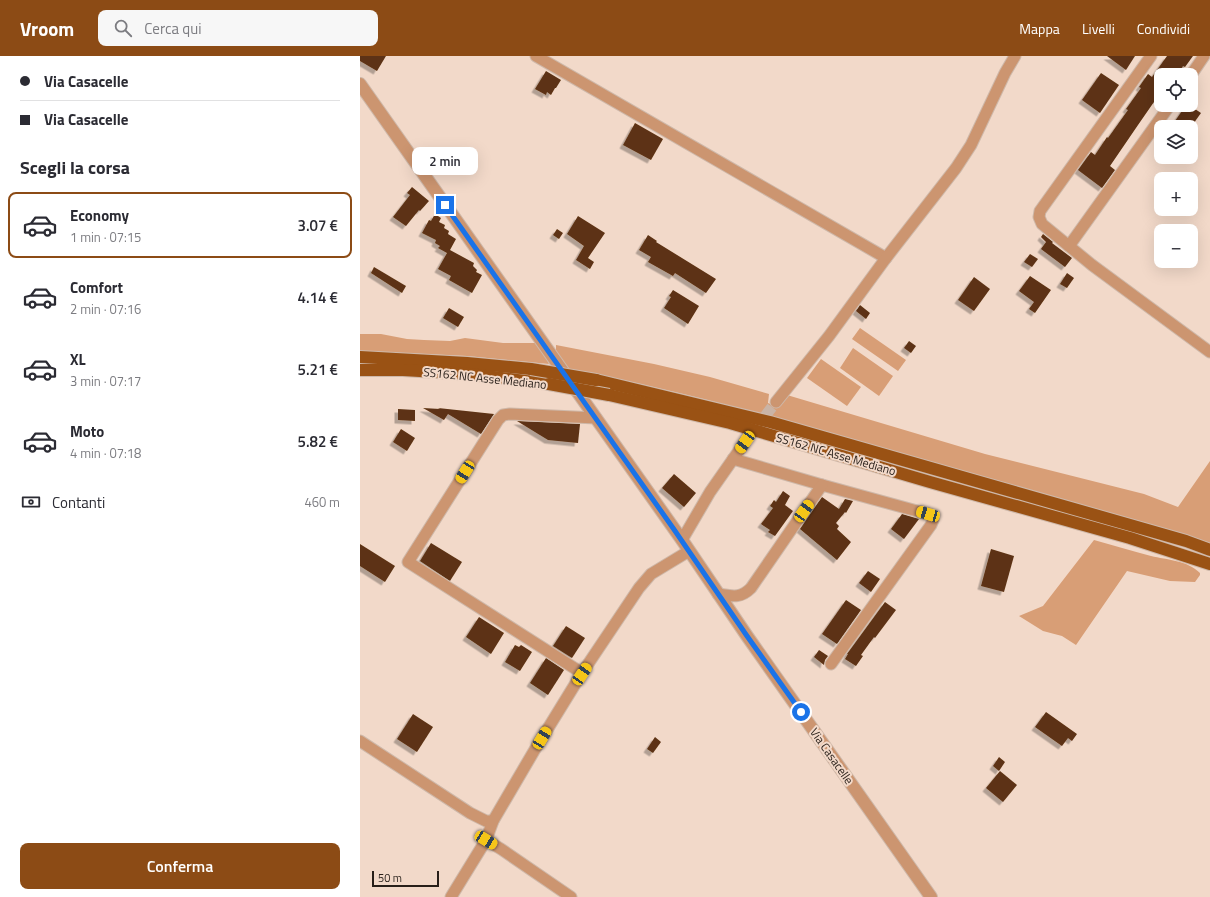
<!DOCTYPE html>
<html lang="it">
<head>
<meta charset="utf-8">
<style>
	:root { --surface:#fff; --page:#f7f7f7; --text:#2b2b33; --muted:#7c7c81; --line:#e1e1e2; --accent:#8c4b15 }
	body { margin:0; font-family:"Titillium Web",sans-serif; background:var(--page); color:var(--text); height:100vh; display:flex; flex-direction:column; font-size:15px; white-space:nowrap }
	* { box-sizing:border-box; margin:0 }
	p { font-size:13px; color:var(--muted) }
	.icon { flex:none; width:22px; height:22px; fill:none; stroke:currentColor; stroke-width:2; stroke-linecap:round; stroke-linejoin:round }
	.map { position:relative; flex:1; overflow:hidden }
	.panel { display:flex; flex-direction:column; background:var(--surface); width:360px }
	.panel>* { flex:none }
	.guide { display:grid; align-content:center; height:88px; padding:0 20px; background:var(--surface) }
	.fabs { position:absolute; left:794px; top:12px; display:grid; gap:8px }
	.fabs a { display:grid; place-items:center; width:44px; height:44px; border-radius:8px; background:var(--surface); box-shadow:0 4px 16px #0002; font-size:20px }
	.scale { position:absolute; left:12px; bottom:10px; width:67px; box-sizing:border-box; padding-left:4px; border:2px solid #281f19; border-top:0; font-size:11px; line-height:14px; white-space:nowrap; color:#281f19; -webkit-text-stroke:3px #f2d9c9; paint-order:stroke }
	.end { position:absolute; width:18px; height:18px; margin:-9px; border:5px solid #1a73e8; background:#fff; box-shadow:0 0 0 2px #fff }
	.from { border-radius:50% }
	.bubble { position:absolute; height:28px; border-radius:8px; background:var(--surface); box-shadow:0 4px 16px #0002; font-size:13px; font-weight:600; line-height:28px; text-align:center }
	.car { position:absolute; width:12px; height:24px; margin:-12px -6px; border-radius:5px; box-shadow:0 0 3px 1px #0007; background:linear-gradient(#f5c518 24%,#345 0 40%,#f5c518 0 76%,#345 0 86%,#f5c518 0) }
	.guide b { display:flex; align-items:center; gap:14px; height:38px; font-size:15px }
	.guide b+b { border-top:1px solid var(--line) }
	.guide i { width:10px; height:10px; background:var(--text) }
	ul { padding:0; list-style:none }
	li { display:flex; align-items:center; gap:12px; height:66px; margin:0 8px 6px; padding:0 12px; border:2px solid transparent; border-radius:8px }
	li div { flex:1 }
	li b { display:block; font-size:15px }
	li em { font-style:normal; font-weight:600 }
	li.current { border-color:var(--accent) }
	li>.icon { width:36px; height:36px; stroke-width:1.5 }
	h2 { padding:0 20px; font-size:18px; line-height:48px }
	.pay { display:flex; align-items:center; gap:10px; height:44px; padding:0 20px; font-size:15px }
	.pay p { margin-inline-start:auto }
	.action { display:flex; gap:8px; margin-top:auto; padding:8px 20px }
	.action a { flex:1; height:46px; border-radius:8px; background:var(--accent); color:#fff; font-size:16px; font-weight:600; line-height:46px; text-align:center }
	header { display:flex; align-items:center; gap:24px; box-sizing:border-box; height:56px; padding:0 20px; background:var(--accent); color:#fff }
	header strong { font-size:19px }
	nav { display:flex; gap:22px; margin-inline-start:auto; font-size:14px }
	.search { width:280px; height:36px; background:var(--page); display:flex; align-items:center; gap:10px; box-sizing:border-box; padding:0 14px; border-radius:8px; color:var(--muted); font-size:15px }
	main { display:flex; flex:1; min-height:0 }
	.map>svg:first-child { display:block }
	.green { fill:#d89e76 }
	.building { fill:#5d3313; filter:url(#shadow) }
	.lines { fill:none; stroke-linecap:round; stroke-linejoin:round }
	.minor-tunnel { stroke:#cab4a6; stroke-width:11; stroke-dasharray:11 5.5; stroke-linecap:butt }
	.minor-casing { stroke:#ceb8a9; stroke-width:13 }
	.tertiary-casing { stroke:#ceb8a9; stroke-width:14 }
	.trunk-casing { stroke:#ceb8a9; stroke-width:14 }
	.minor { stroke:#cc9570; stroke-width:11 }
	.tertiary { stroke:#cc9570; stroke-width:12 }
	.trunk { stroke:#9a5214; stroke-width:12 }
	.trunk-bridge-casing { stroke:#ceb8a9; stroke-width:14; stroke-linecap:butt }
	.trunk-bridge { stroke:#9a5214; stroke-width:12 }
	.route { stroke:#1a73e8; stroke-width:5 }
	.labels { text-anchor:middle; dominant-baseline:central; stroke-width:4; stroke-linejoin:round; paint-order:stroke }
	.street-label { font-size:12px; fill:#281f19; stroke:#f2d9c9 }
</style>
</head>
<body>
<header>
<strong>Vroom</strong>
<div class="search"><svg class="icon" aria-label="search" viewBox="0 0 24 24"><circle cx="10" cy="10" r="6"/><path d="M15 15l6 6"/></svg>Cerca qui</div>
<nav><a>Mappa</a><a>Livelli</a><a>Condividi</a></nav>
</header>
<main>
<section class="panel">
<div class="guide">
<b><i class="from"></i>Via Casacelle</b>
<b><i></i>Via Casacelle</b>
</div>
<h2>Scegli la corsa</h2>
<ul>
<li class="current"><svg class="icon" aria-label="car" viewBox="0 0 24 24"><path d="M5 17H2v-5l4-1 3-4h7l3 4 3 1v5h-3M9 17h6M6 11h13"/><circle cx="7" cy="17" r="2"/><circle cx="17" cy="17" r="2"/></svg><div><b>Economy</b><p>1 min · 07:15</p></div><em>3.07 €</em></li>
<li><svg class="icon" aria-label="car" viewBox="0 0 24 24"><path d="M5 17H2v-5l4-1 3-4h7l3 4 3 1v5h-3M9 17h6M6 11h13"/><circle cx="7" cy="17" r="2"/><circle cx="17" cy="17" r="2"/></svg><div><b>Comfort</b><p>2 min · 07:16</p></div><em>4.14 €</em></li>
<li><svg class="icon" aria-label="car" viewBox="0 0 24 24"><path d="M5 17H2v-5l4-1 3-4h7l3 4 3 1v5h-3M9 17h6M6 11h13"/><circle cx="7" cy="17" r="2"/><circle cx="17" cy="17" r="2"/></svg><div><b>XL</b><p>3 min · 07:17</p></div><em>5.21 €</em></li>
<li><svg class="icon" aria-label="car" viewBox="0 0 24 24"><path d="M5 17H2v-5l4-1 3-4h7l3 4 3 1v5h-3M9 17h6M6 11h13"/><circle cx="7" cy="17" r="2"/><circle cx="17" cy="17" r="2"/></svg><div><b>Moto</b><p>4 min · 07:18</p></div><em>5.82 €</em></li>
</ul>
<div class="pay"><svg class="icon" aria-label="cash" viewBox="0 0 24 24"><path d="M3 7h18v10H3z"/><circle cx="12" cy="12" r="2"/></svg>Contanti<p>460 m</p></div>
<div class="action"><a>Conferma</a></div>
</section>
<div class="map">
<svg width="850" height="841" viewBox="0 0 850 841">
	<defs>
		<filter id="shadow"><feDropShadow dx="-3.5" dy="3.5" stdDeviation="0" flood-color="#0004"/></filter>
	</defs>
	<rect width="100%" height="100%" fill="#f2d9c9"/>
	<!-- green -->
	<g class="green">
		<polygon points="500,272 546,304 538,315 492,283"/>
		<polygon points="0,278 21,278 47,283 64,284 90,285 105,282 143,287 177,287 182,293 189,308 107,300 0,295"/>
		<path d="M196 289 294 308 350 321 409 338 408 347 418 351 427 339 625 398 784 438 818 451 850 405V488L394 356C332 340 270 324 207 313L196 298Z"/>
		<polygon points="493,292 533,320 519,340 480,312"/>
		<polygon points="461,303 501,331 487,350 447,322"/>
		<path d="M734 484C753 489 771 495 791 500 807 504 827 504 840 517V519L835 526 810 525 767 515 716 589 702 580 683 575 659 560 683 550Z"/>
	</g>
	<!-- building -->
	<g class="building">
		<polygon points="0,0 26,0 17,15 0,5"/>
		<polygon points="747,0 775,0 766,14"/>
		<polygon points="807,0 833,0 825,11 823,10 817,19 801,19 801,46 796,43 778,69 750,110 755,114 742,132 718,114 731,96 735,99 747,81 748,82 768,54 766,53 781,32 779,31 788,18 792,21"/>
		<polygon points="186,15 201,24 196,32 195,32 191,39 187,36 186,39 175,33"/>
		<polygon points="741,17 759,29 740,57 722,44"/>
		<polygon points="826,49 829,49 841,57 831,71 811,71"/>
		<polygon points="275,67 303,83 291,104 263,89"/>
		<polygon points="52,131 69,145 60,155 59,154 46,170 33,161 50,139 47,137"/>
		<polygon points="75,158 81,162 79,166 85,169 84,172 89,175 88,178 96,183 90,194 114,207 113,210 117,214 116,216 122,219 112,237 89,224 91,220 78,213 87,197 78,192 80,190 75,187 76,184 62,177 69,164 71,165"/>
		<polygon points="218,160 245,177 228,202 234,206 230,213 216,204 224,190 207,178"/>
		<polygon points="197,173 203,177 199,183 193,179"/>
		<polygon points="683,178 693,186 692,187 712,202 705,211 681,193 686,186 681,181"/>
		<polygon points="288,179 297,185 296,186 356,223 346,237 315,217 313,220 288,206 291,201 279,194"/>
		<polygon points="670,198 678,203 672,211 664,206"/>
		<polygon points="14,211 46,230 42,237 11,217"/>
		<polygon points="707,217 714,222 707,232 700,228"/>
		<polygon points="670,220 691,234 675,257 669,253 674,246 659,235"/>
		<polygon points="614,221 630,233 614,255 598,244"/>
		<polygon points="313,234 339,250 328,268 304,252 311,241 309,240"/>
		<polygon points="500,249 510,257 506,263 496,255"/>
		<polygon points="89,252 104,261 98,271 83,262"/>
		<polygon points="549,285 556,290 551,297 544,292"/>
		<polygon points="63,352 80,353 78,352 134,358 121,378 88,358 84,364"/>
		<polygon points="38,353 55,354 55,365 38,364"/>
		<polygon points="157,365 220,368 218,387 188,384"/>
		<polygon points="41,373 55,382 47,395 33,386"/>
		<polygon points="314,418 336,437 324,451 302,432"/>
		<polygon points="423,435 430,440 425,449 433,455 415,480 408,476 410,474 401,468 413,452 410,450 414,444 416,446"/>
		<polygon points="462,441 479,453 485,443 493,445 486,457 485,456 476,467 479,470 477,473 491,486 477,504 440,473"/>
		<polygon points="542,458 559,463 544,483 531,473"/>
		<polygon points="71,487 102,506 90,525 60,505"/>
		<polygon points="0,488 35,510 25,526 0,510"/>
		<polygon points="631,493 654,500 644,536 621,530"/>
		<polygon points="508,515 520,523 511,536 499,527"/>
		<polygon points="486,544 501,554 477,588 462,578"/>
		<polygon points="525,546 536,554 515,582 514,581 501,599 503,600 496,610 485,603 488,598 487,598"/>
		<polygon points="119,561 144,577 131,598 106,581"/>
		<polygon points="206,570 225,582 212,602 193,590"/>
		<polygon points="155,589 159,591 161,589 172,596 160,615 145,606"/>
		<polygon points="459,594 468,600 465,604 464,609 454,601"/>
		<polygon points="186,602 204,614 188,639 170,627"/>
		<polygon points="686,656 717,678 712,685 708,682 702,690 675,671"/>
		<polygon points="53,658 73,671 57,696 37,683"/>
		<polygon points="295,681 301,686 293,697 287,693"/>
		<polygon points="639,701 645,706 639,715 633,710"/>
		<polygon points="640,715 657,729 643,746 626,732"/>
	</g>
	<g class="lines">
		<!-- minor-tunnel -->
		<polyline class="minor-tunnel" points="385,386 416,346"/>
		<!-- minor casing -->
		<g class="minor-casing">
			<g id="minor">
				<polyline points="176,0 526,202"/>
				<polyline points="791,0 680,155 679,161 682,168 732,209 850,296"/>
				<polyline points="831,19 844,0"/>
				<polyline points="709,190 810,49"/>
				<polyline points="416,346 469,280 526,202 596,112 611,89 645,17 655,0"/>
				<polyline points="373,403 462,429 568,458 573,461 573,464 571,469 471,608"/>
				<polyline points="322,484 350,436 385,386"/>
				<path d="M358 538C372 540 380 543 391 532L462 429"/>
				<polyline points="222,617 48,506 138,364 143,359 150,358 236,362"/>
				<polyline points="0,685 110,757 126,765 133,765"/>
				<polyline points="126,784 133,765 174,695 222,617 279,532 291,518 329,495"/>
				<polyline points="91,841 126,784 141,793 211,841"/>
			</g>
		</g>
		<!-- tertiary casing -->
		<g class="tertiary-casing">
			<polyline id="tertiary" points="0,28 322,484 387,580 571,841"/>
		</g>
		<!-- trunk casing -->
		<g class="trunk-casing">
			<g id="trunk">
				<polyline points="0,301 107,307 171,313"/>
				<polyline points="0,314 43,314 110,318 189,328"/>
				<polyline points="236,324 410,366 826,485 850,494"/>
				<polyline points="249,339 370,367 414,380 570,426 770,482 850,508"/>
			</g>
		</g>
		<!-- minor -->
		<use href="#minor" class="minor"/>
		<!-- tertiary -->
		<use href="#tertiary" class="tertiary"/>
		<!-- trunk -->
		<use href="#trunk" class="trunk"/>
		<!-- trunk-bridge casing -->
		<g class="trunk-bridge-casing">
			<g id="trunk-bridge">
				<polyline points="171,313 236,324"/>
				<polyline points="189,328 249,339"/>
			</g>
		</g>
		<!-- trunk-bridge -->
		<use href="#trunk-bridge" class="trunk-bridge"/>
	</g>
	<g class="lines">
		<!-- route -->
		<polyline class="route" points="85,149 313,472 387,580 441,656"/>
	</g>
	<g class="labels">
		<!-- street labels -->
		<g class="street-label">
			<text transform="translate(125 322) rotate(6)">SS162 NC Asse Mediano</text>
			<text transform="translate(476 398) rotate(16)">SS162 NC Asse Mediano</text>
			<text transform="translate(472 700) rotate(55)">Via Casacelle</text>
		</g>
	</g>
</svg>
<div class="fabs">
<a><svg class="icon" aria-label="locate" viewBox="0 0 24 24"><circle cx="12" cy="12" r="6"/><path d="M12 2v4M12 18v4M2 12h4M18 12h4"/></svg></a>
<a><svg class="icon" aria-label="layers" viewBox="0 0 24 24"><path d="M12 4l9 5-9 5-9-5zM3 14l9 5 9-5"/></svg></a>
<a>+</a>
<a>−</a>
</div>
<div class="scale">50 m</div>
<i class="end from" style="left:441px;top:656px"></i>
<i class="end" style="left:85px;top:149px"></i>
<div class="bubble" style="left:52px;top:91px;width:66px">2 min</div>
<i class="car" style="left:385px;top:386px;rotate:215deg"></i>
<i class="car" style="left:105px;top:416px;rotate:212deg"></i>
<i class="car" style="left:444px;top:455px;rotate:35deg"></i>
<i class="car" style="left:568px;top:458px;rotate:286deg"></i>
<i class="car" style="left:222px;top:618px;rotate:34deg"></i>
<i class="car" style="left:182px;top:682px;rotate:31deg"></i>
<i class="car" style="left:126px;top:784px;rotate:121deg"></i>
</div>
</main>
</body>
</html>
